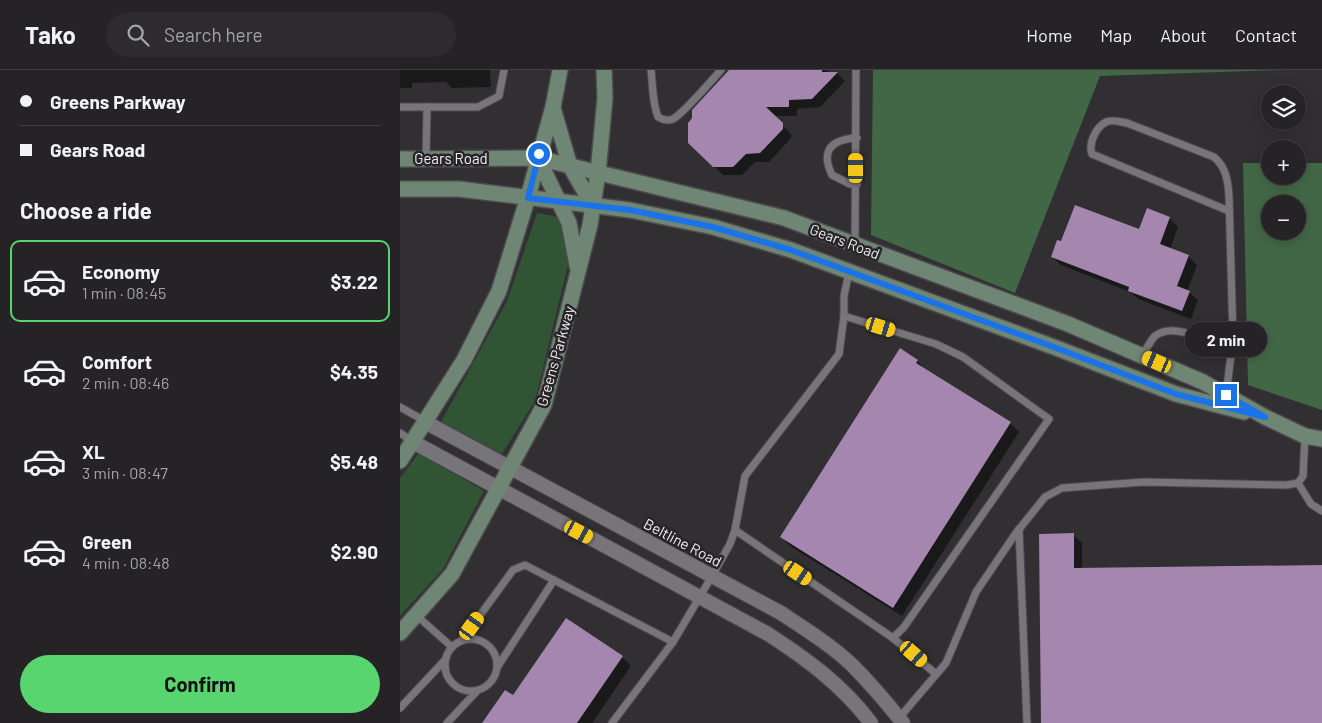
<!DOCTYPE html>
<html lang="en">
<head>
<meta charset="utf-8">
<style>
	:root { --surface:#252326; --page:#2d2b2e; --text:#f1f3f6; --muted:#a3a4a7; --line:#424043; --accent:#58d56f }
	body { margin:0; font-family:Barlow,sans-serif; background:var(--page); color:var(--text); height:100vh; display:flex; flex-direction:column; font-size:19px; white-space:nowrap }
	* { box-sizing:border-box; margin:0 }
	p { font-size:16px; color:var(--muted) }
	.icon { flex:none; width:28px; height:28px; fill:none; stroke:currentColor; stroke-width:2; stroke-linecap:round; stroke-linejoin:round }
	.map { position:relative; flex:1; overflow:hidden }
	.sheet { display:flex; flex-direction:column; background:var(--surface); width:400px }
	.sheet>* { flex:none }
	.top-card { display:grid; align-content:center; height:110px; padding:0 20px; background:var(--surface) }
	.tools { position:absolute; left:861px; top:15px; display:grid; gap:10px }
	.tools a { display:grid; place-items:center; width:45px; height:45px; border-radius:50%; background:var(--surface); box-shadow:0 2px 12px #0003,0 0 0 1px var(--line); font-size:25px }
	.end { position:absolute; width:22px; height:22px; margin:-11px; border:6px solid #1a73e8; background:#fff; box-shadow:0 0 0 2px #fff }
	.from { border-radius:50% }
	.bubble { position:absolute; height:35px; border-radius:18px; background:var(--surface); box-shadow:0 2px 12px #0003,0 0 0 1px var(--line); font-size:16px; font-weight:700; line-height:35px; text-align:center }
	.car { position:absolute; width:15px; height:30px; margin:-15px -8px; border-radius:6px; box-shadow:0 0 4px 1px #0007; background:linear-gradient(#f5c518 24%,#345 0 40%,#f5c518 0 76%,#345 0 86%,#f5c518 0) }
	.top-card b { display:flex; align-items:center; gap:18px; height:48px; font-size:19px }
	.top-card b+b { border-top:1px solid var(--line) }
	.top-card i { width:12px; height:12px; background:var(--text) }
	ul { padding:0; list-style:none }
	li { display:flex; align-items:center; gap:15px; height:82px; margin:0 10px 8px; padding:0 10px; border:2px solid transparent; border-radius:10px }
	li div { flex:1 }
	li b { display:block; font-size:19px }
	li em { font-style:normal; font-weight:700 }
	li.on { border-color:var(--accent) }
	li>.icon { width:45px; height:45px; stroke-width:1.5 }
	h2 { padding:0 20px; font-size:22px; line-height:60px }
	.button { display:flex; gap:10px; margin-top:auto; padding:10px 20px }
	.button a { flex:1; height:58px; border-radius:30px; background:var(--accent); color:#111; font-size:20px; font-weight:700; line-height:58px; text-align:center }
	header { display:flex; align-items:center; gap:30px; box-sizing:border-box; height:70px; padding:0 25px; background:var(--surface); border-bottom:1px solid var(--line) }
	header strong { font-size:24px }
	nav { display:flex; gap:28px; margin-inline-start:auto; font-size:18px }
	.search { width:350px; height:45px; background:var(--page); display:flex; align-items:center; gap:12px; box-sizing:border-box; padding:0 18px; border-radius:28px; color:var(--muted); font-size:19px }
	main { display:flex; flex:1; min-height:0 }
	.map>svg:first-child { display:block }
	.green { fill:#315435 }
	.forest { fill:#426746; fill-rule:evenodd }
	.shadow { fill:#0007 }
	.building { fill:#a486ae }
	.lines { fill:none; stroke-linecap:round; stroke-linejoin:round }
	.lane-casing { stroke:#4c4a4d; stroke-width:9 }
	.street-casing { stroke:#4c4a4d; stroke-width:16 }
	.secondary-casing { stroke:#4c4a4d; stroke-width:18 }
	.lane { stroke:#78757a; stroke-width:7 }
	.street { stroke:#78757a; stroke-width:14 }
	.secondary { stroke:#708675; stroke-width:15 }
	.route { stroke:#1a73e8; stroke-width:6 }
	.labels { text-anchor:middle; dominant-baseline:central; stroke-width:5; stroke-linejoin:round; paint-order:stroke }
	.street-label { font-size:15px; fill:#efedef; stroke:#282529 }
</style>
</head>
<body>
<header>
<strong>Tako</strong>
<div class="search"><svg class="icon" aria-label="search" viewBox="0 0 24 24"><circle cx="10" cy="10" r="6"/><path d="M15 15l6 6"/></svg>Search here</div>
<nav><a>Home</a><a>Map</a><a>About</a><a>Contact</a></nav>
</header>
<main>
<section class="sheet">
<div class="top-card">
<b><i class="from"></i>Greens Parkway</b>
<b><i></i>Gears Road</b>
</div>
<h2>Choose a ride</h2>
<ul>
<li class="on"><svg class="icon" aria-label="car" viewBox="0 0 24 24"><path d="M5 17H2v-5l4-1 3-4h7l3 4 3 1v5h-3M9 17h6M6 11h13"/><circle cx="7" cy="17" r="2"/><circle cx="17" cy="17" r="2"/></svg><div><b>Economy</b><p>1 min · 08:45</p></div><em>$3.22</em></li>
<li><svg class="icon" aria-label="car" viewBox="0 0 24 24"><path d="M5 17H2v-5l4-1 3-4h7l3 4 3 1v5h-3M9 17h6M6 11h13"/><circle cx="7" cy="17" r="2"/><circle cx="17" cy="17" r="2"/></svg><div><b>Comfort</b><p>2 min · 08:46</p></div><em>$4.35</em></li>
<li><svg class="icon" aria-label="car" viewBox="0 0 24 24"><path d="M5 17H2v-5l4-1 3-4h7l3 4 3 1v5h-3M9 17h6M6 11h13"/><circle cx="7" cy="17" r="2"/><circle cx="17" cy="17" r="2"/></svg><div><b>XL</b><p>3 min · 08:47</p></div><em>$5.48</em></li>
<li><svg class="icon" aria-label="car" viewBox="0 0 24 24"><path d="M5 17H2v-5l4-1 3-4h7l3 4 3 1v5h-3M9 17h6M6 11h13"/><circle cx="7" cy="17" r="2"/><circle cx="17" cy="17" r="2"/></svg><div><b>Green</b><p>4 min · 08:48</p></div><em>$2.90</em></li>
</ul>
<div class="button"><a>Confirm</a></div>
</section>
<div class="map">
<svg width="922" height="653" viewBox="0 0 922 653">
	<rect width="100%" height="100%" fill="#312f32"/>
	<!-- green -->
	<g class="green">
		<polygon points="137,143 159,147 169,191 135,331 102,384 41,352 107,231"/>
		<polygon points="19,383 84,421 43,499 0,546 0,408"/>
	</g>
	<!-- forest -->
	<g class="forest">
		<polygon points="473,0 883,0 700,6 615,223 471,165"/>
		<path d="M843 93H870V106H898V93H922V340L848 315ZM870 134H898V161H870Z"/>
	</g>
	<!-- shadow -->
	<g class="shadow">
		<polygon points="0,0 90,0 91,17 52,18 46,12 12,13 12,18 0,18"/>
		<polygon points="332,0 429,0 426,3 437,3 445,11 420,37 397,39 397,46 373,46 391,64 391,68 369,92 355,92 342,105 323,105 289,73"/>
		<polygon points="769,148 778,157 770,179 788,186 797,195 787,221 798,230 791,249 738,229 730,222 661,195 652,187 662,173 740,161"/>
		<polygon points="517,291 526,300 610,353 619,362 502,546 390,476 382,467"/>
		<polygon points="673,465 682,473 682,499 922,653 642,653"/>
		<polygon points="167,549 222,587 231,596 192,653 84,653 113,627"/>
	</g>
	<!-- building -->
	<g class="building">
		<polygon points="329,0 422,0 422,2 438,2 412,29 389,30 389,37 366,37 383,53 383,59 360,83 346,84 333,97 313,97 288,73 288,53 292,48 292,40"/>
		<polygon points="675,135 739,159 747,138 770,147 760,174 789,185 777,216 790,221 782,241 728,221 729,217 651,187 657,170 661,171"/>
		<polygon points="500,278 518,290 516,293 611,352 493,538 380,467"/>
		<polygon points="674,463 674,498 922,495 922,653 641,653 639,464"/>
		<polygon points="166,548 223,586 177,653 82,653 105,620 113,625"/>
	</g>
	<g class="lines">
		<!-- lane casing -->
		<g class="lane-casing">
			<g id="lane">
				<path d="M251 0C253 16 252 32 258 47 263 50 268 51 273 49 284 43 311 11 321 0"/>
				<polyline points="0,37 27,37"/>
				<path d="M457 68C432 69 420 80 432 105L450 114H457"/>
				<polyline points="26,89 27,37 78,37 99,26 104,0"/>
				<polyline points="455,175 456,0"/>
				<polyline points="444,246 444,226 449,202"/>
				<path d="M742 286C746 280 750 271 755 266 775 250 811 274 831 283"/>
				<path d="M826 325 833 269 829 126C828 111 826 97 814 87L727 53C720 52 713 49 706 52 696 57 688 74 692 84L829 141"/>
				<polyline points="0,337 25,351"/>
				<polyline points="0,363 12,371"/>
				<polyline points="898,413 911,434 922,441"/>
				<polyline points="619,459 627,653"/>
				<polyline points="16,545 52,577"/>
				<polyline points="493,568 536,604"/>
				<circle cx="71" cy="595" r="26"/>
				<polyline points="62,570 113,500 125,495 273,572"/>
				<polyline points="98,596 154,510"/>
				<polyline points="0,638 45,590"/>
				<polyline points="499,648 546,593 576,522 616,463 645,427 662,418 744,412 887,415 898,413 903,406 905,366"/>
				<polyline points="47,653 77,621"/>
				<polyline points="212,653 273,572 312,506 330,474 335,460 345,406 439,284 444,246 536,274 563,287 649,349 504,557 493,568 335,460"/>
			</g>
		</g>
		<!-- street casing -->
		<g class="street-casing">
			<g id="street">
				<path d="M25 352 381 543C405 559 431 575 452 595 470 613 487 633 503 653"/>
				<path d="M13 372 368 564C408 590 442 615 471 653"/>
			</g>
		</g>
		<!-- secondary casing -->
		<g class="secondary-casing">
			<g id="secondary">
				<polyline points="153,38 170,96 193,136"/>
				<polyline points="138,88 169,153 177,196"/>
				<polyline points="0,89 138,88 384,148 668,254 803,312 865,347 905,366 922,369"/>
				<polyline points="0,119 59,119 230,140 313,157 391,180 659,279 776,324 844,342"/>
				<polyline points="0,391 64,290 99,221 128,127 153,37 160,0"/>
				<polyline points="0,563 52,504 144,335 190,155 198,103 205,28 204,0"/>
			</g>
		</g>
		<!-- lane -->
		<use href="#lane" class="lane"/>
		<!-- street -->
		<use href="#street" class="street"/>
		<!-- secondary -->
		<use href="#secondary" class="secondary"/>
	</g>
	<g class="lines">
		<!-- route -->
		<polyline class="route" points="139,84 128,128 230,140 313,157 391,180 659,279 776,324 865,347 826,325"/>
	</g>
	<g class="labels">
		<!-- street labels -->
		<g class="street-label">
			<text x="51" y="88">Gears Road</text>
			<text transform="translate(445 171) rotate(21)">Gears Road</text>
			<text transform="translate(155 286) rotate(-74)">Greens Parkway</text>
			<text transform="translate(283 472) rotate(28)">Beltline Road</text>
		</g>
	</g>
</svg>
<div class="tools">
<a><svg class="icon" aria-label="layers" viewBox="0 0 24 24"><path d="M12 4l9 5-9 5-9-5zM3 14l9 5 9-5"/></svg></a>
<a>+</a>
<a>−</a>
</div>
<i class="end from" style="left:139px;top:84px"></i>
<i class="end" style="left:826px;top:325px"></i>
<div class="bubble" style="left:785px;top:252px;width:82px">2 min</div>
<i class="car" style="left:456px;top:98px;rotate:0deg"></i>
<i class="car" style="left:481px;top:257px;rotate:107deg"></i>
<i class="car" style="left:757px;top:292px;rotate:293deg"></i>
<i class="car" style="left:179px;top:462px;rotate:118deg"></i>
<i class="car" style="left:398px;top:503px;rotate:124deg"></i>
<i class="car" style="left:72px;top:556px;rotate:36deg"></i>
<i class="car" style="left:514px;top:584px;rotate:131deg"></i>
</div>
</main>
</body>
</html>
